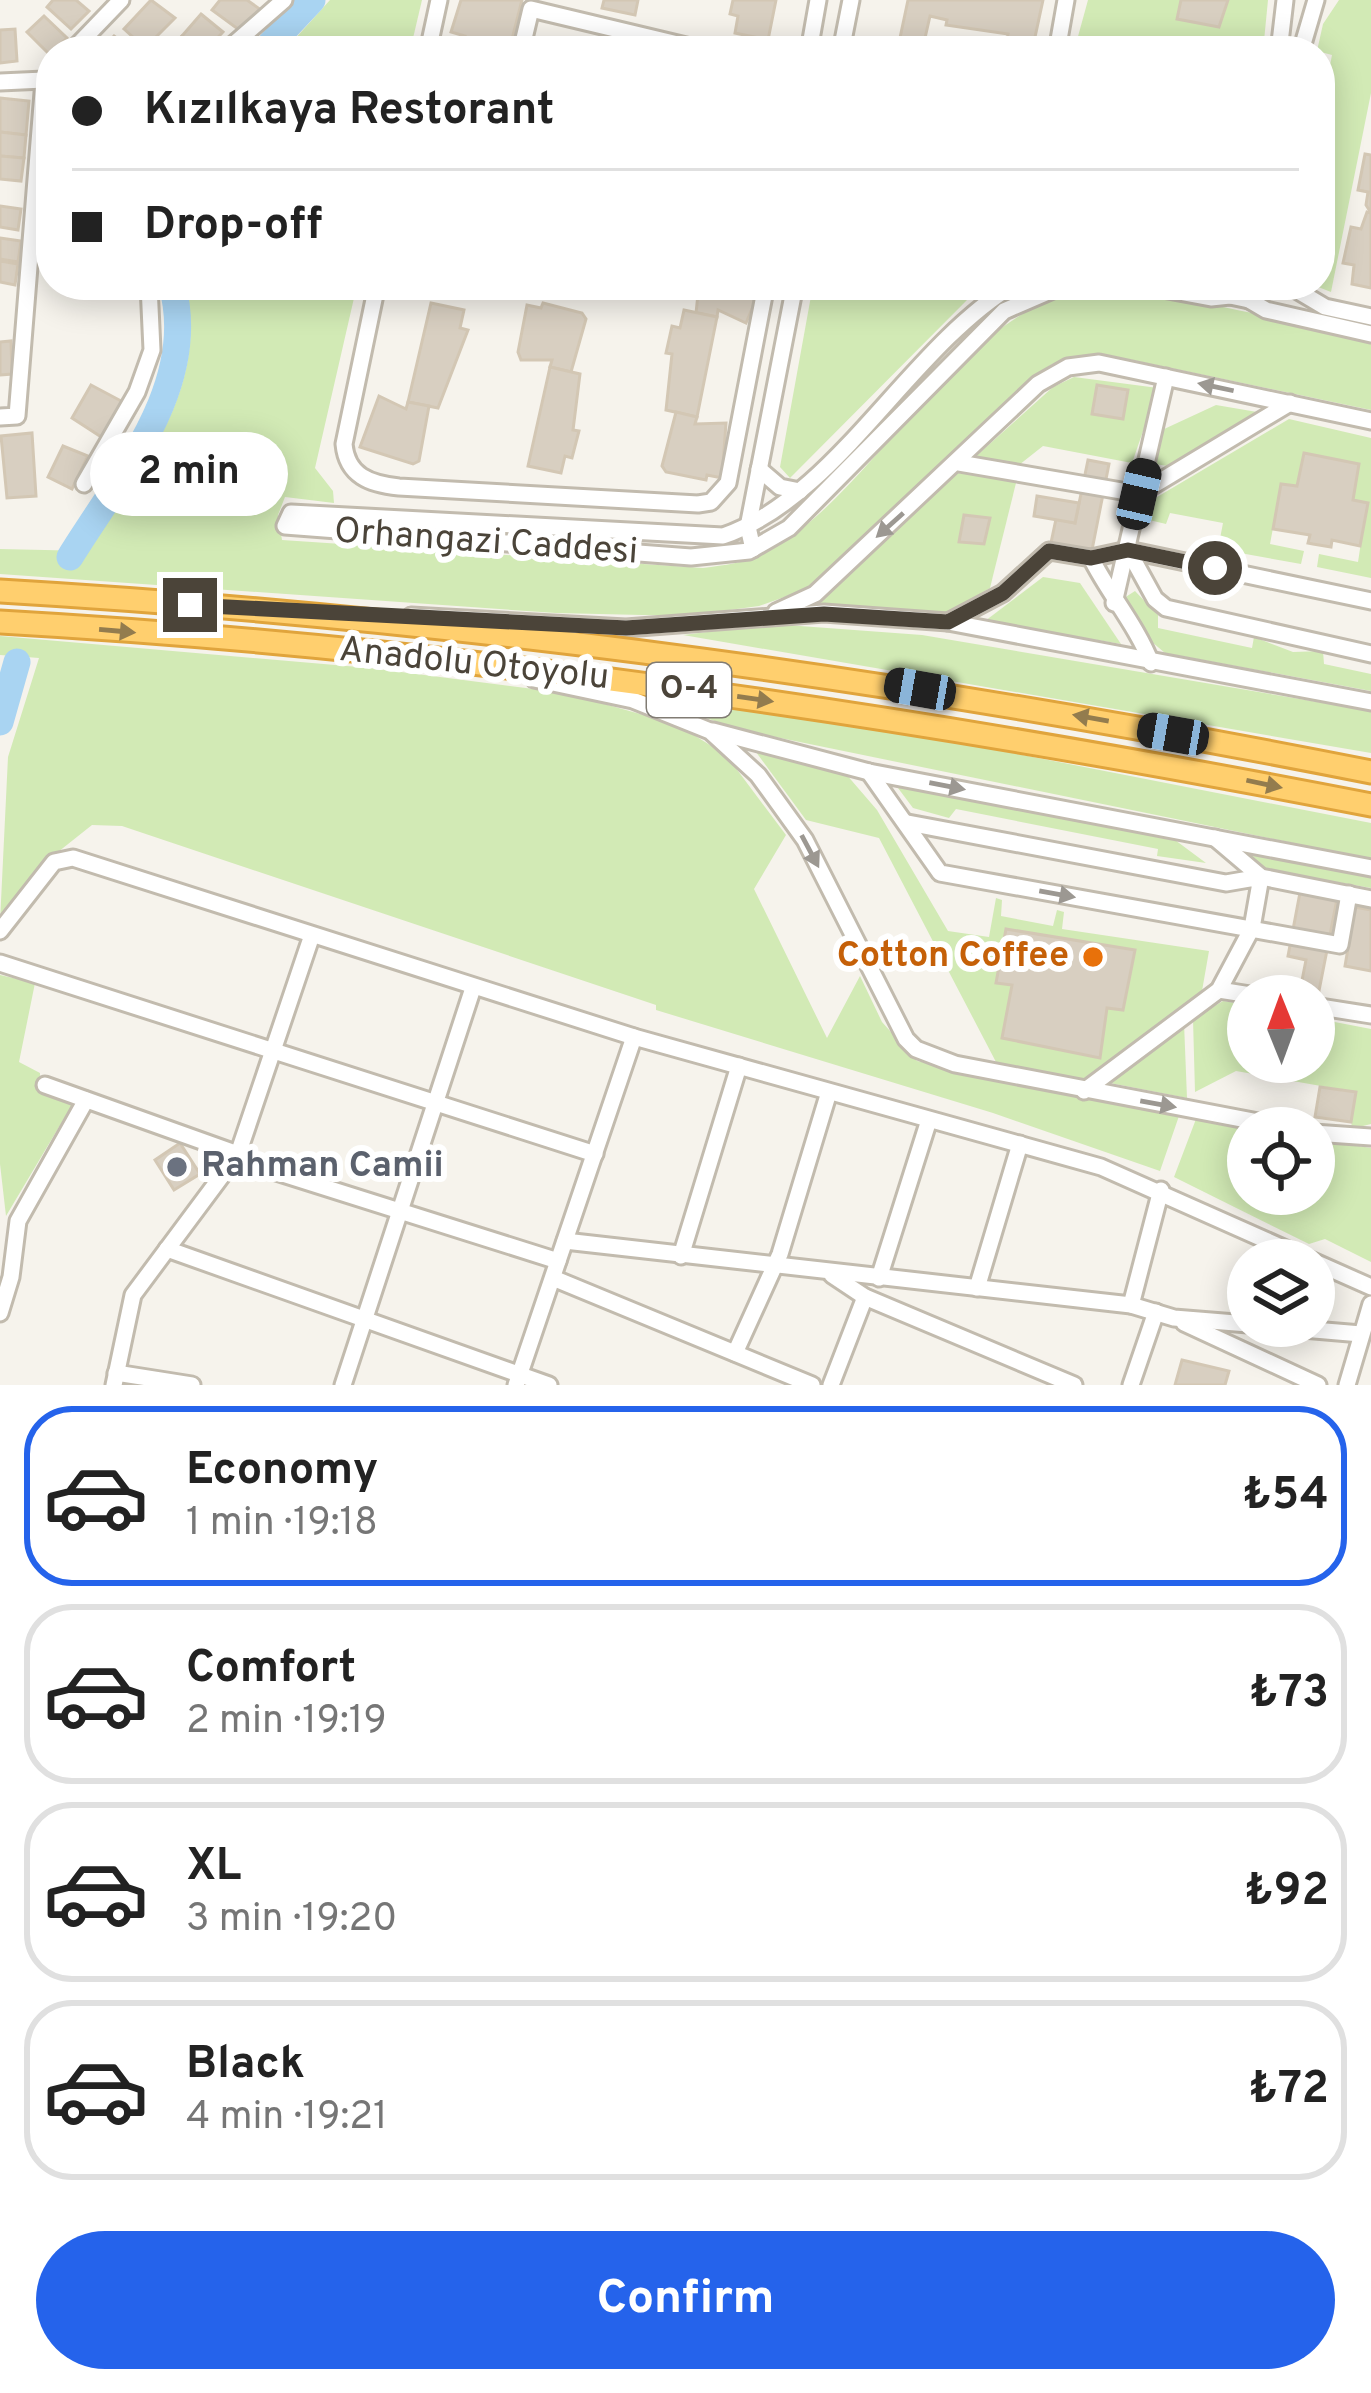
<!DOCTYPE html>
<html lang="en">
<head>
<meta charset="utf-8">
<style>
	:root { --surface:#fff; --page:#f2f2f2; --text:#222; --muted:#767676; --line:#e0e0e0; --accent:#2563eb }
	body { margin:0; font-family:Overpass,sans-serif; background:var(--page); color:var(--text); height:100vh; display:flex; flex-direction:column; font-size:45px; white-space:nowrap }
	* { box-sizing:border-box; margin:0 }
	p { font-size:39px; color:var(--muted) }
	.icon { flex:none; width:66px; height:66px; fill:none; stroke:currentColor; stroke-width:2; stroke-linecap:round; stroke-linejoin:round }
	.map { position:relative; height:1385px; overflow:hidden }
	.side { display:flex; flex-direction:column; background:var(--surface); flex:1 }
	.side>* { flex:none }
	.guide { position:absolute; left:36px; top:36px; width:1299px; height:264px; border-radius:48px; box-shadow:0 6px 30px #0003; display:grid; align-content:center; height:264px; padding:0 36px; background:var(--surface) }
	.needle { width:78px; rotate:359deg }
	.fabs { position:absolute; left:1227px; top:975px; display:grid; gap:24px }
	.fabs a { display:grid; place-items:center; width:108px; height:108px; border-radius:50%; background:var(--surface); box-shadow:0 6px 30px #0003; font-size:60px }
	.end { position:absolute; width:54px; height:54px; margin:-27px; border:15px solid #4b4439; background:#fff; box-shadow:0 0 0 6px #fff }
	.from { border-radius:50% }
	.bubble { position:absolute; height:84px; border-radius:42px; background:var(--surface); box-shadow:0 6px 30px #0003; font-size:39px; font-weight:700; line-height:84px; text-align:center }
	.car { position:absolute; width:36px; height:72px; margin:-36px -18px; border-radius:15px; box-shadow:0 0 9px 3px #0007; background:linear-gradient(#222 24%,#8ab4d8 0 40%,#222 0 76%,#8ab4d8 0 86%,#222 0) }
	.guide b { display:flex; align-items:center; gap:42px; height:114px; font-size:45px }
	.guide b+b { border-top:3px solid var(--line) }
	.guide i { width:30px; height:30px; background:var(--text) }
	ul { padding:21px 0 0; list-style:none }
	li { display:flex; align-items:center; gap:36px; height:180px; margin:0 24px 18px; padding:0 12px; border:6px solid var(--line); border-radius:48px }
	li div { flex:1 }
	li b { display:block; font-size:45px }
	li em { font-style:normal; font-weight:700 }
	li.selected { border-color:var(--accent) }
	li>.icon { width:108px; height:108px; stroke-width:1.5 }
	.cta { display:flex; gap:24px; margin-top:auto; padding:24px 36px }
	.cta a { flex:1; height:138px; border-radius:72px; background:var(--accent); color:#fff; font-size:48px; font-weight:700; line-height:138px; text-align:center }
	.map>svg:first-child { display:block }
	.green { fill:#d2eab5 }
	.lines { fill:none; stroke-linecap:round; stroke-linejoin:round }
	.river { stroke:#a9d4f2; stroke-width:27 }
	.building { fill:#d8cfc1; stroke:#d3c7b4; stroke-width:3 }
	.minor-casing { stroke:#c2bbae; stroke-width:21 }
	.highway-casing { stroke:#e0a43c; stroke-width:27 }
	.minor { stroke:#fff; stroke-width:15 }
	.highway { stroke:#ffcf6e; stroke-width:21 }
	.oneway { fill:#9c9892 }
	.oneway2 { fill:#937c4e }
	.route { stroke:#4b4439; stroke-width:15 }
	.food-dot { fill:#e8710a; stroke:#fff; stroke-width:4.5 }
	.worship-dot { fill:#6b7280; stroke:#fff; stroke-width:4.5 }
	.labels { text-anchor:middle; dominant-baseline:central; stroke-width:12; stroke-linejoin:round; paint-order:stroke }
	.shield { fill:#fff; stroke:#817c74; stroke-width:3 }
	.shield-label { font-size:33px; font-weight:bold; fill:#4b4439 }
	.street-label { font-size:36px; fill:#4b4439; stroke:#fff }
	.food-label { font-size:36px; font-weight:bold; fill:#c56008; stroke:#fff; text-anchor:end }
	.worship-label { font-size:36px; font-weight:bold; fill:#5b616d; stroke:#fff; text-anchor:start }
</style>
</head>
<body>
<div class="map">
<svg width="1371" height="1385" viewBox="0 0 1371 1385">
	<rect width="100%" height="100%" fill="#f6f3ec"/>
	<!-- green -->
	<g class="green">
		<polygon points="330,0 422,0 410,51 284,51"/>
		<polygon points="1088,0 1181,0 1178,19 1218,27 1228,0 1268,0 1264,41 1248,38 1245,51 1074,51"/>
		<polygon points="1339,0 1371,0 1371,93 1331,292 1313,285 1320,285 1320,117 1332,55 1317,51 1323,24"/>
		<path d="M185 285H357L315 468 333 491 334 503 285 497 278 515 282 540 703 568C725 565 745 563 765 553 872 498 959 309 1081 293 1145 284 1304 324 1371 342V410L1099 353 1052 364 1029 380 807 589 759 606 685 616 556 613 0 574V549L89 551C140 469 211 387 185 285Z"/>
		<polygon points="813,285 989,285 967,300 790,478 780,467"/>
		<polygon points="1074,377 1158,388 1132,463 1043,446 1019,465 974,458 1053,387"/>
		<polygon points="1216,405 1257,412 1174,467 1155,464 1152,456 1162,430"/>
		<polygon points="1289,419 1371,438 1371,578 1317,567 1319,554 1358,562 1367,503 1353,500 1358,464 1304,453 1297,486 1281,485 1270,544 1304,551 1301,564 1218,549 1223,523 1170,513 1166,524 1145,519 1143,507 1152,500"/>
		<polygon points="958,473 1017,479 990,588 944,615 815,607"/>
		<polygon points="1043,577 1080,583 1121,644 985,621"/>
		<polygon points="1135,591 1158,615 1158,628 1252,648 1254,637 1293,652 1323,651 1324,664 1371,674 1371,691 1165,653 1146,637 1121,600"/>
		<polygon points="773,624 922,635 1371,711 1371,753 683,635"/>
		<polygon points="0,636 370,668 565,693 676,724 726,755 786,835 754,889 827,1038 860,976 882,1022 917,1061 1179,1116 1160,1171 993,1113 656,1010 656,1005 122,826 92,825 58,852 0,922 8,757 39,658 0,655"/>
		<polygon points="667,699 936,738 1371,823 1371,859 736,729 666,703"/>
		<polygon points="756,752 846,774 877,810 948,931 989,937 996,898 1002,900 1001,916 1053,926 1057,910 1064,912 1062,929 1209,951 1202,991 1085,1080 996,1062 879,838 806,820"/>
		<polygon points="895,784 1171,837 1206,863 1157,856 1158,849 956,809 949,818 913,808"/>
		<polygon points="1242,853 1371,877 1371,888 1263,869"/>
		<polygon points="0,975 35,983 19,1062 40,1073 40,1091 72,1105 6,1216 0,1164"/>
		<polygon points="1223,1001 1248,1005 1248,1062 1314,1062 1314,1018 1371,1029 1371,1124 1351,1129 1355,1092 1236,1071 1195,1092 1193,1019"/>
		<polygon points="1184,1023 1187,1098 1105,1082"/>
		<polygon points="1196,1119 1251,1128 1248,1194 1314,1194 1314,1139 1371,1148 1371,1262 1325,1239 1309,1244 1174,1177"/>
	</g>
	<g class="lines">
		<!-- river -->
		<g class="river">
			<polyline points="264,51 312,0"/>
			<path d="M70 557C119 477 200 385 172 285"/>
			<polyline points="0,722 17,662"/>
		</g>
	</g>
	<!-- building -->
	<g class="building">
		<polygon points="53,0 76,0 89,11 71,29 47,7"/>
		<polygon points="151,0 175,18 145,48 124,29"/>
		<polygon points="220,0 247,0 261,10 242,32 212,10"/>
		<polygon points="461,0 522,0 510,47 464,41 465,36 451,32"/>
		<polygon points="604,0 638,0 635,15 602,8"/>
		<polygon points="733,0 776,0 768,40 735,33 738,16 730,14"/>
		<polygon points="908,0 1043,0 1032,51 1004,51 1008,34 946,25 947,20 930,16 925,38 900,38"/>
		<polygon points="1181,0 1228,0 1219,27 1177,19"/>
		<polygon points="201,14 223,32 205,51 196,51 182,36"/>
		<polygon points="44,16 67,38 49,54 27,32"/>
		<polygon points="15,29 17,61 0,63 0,30"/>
		<polygon points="114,36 133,51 100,51"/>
		<polygon points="182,36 196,51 165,51"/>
		<polygon points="0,98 29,101 26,135 0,132"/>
		<polygon points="0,132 26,135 24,158 0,156"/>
		<polygon points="1365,154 1371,155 1371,213 1366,205 1368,192 1358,190"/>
		<polygon points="0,156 24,158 21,181 0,179"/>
		<polygon points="0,206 21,209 18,230 0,227"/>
		<polygon points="1367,212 1371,213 1371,288 1352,284 1354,265 1343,263 1351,227 1361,229"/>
		<polygon points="0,238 21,241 18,262 0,259"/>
		<polygon points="0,261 18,264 15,285 0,282"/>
		<polygon points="699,285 762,285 746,323 718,310 717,317 696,313"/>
		<polygon points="431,303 464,310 460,328 468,330 438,408 408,402"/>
		<polygon points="543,303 582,313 586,319 571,372 550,367 552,360 521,360 518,352 527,305 541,308"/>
		<polygon points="684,310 717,317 697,417 666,410 672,354 666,353 672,326 680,328"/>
		<polygon points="11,341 12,374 0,375 0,342"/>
		<polygon points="550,367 580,374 573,430 579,431 572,458 565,456 561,473 528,466"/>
		<polygon points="91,385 123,402 103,438 72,418"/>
		<polygon points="1097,385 1128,390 1123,419 1092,414"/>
		<polygon points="379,396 406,409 408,402 429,406 419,461 413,464 360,447"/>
		<polygon points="676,412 697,417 695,424 726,423 722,478 707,475 706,480 666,472 662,466"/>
		<polygon points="32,433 36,496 7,498 1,436"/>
		<polygon points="63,446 88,456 72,489 48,477"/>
		<polygon points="1304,453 1359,464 1353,500 1368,503 1360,546 1332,540 1331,547 1313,544 1308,543 1310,535 1273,529 1281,484 1297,486"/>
		<polygon points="1088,460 1109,464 1089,565 1048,557 1056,519 1075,523"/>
		<polygon points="1037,496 1079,503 1075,523 1034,516"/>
		<polygon points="964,515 990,518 984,544 959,542"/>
		<polygon points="1302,882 1339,889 1317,1001 1314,996 1299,996 1306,960 1288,956"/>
		<polygon points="1355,907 1371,910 1371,971 1345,966"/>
		<polygon points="1006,929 1135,950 1123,1010 1107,1008 1100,1058 1002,1038 1012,985 996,983"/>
		<polygon points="1320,1087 1356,1092 1351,1122 1315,1117"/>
		<polygon points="180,1143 200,1174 174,1190 155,1160"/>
		<polygon points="1182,1360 1229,1371 1225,1385 1175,1385"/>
	</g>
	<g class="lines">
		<!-- minor casing -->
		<g class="minor-casing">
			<g id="minor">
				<polyline points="72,51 121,0"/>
				<polyline points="226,51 284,0"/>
				<polyline points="428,51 439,0"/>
				<polyline points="521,51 531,9 707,51"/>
				<polyline points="809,51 818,0"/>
				<polyline points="841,51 851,0"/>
				<polyline points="1057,51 1066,0"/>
				<polyline points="1279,51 1285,0"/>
				<polyline points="1301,51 1316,0"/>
				<polyline points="0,82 44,80"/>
				<path d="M377 285 344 444C347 476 370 484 399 487L698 504 711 502 728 483 766 285"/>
				<path d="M1013 285C907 350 837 497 723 536L291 513 285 526 691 557 749 551 789 528 1004 311 1064 285"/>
				<polyline points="1141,285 1211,298 1230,296"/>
				<polyline points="1221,285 1230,296 1249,300 1272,285"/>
				<polyline points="1288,285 1325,307 1371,317"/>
				<polyline points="1249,300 1266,310 1371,334"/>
				<polyline points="0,417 17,416 44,80 51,73"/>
				<polyline points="959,463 1139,494 1290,403"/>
				<polyline points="759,469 780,487 800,491"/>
				<polyline points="84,484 137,392 152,350 149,285"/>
				<polyline points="753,549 748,527 795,285"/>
				<polyline points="1128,550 1155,599 1166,608 1371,654"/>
				<polyline points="1091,558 1128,550 1371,601"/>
				<polyline points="1114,603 1166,377"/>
				<polyline points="776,612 815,594 1038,384 1068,367 1099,363 1371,421"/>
				<polyline points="411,616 626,628 824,613 948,622 1371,702"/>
				<path d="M948 622 1003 593 1049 551 1091 558C1109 594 1137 626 1151 663"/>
				<polyline points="534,679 633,700 710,731 758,775 805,840 906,1039 916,1049 955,1064 1289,1128"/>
				<polyline points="713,731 869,772 1371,868"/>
				<polyline points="869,772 940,873 1340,945 1349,894"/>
				<polyline points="908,823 1226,883 1261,877 1252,928 1219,990 1084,1091"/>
				<polyline points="1215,838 1261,877 1371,899"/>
				<polyline points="0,931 54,862 73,858 634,1037"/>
				<polyline points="0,963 595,1154"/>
				<polyline points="1219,990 1257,996"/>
				<polyline points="1314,1006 1371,1015"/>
				<polyline points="45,1085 238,1154"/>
				<polyline points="1314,1133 1371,1137"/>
				<polyline points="235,1159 558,1261"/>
				<polyline points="565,1241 1131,1305 1174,1318 1248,1324"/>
				<polyline points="167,1249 549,1385"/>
				<polyline points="681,1256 739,1066"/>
				<polyline points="832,1275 865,1297 1074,1385"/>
				<polyline points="553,1278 812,1385"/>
				<polyline points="879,1278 929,1120"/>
				<polyline points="977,1288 1020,1144"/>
				<polyline points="1131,1305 1161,1190"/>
				<polyline points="0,1313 11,1277 18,1221 86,1100"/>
				<polyline points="1184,1323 1318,1385"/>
				<polyline points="1266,1326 1361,1334"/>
				<polyline points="735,1353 780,1254 829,1092"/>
				<polyline points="116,1373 192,1385"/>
				<polyline points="114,1385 133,1295 238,1154 311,938"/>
				<polyline points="343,1385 473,988"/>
				<polyline points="516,1385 634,1037 1101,1167 1371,1287"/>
				<polyline points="831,1385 865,1297"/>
				<polyline points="1131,1385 1156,1312"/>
				<polyline points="1347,1385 1371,1304"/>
			</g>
		</g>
		<!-- highway casing -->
		<g class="highway-casing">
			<g id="highway">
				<path d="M0 591C462 618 917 682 1371 772"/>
				<path d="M0 622C461 648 918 717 1371 805"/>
			</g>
		</g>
		<!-- minor -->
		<use href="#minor" class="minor"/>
		<!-- highway -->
		<use href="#highway" class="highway"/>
	</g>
	<!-- one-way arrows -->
	<defs><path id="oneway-solid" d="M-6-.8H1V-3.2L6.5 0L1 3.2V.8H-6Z" transform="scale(3)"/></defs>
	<g class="oneway">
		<use href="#oneway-solid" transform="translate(1216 387) rotate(-168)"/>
		<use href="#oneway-solid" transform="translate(890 525) rotate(138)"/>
		<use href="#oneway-solid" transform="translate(947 786) rotate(11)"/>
		<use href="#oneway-solid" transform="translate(810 851) rotate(62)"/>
		<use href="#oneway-solid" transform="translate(1057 894) rotate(10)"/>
		<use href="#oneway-solid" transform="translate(1158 1104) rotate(10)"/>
	</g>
	<g class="oneway2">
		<use href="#oneway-solid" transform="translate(117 631) rotate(5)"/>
		<use href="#oneway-solid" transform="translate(755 699) rotate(8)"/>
		<use href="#oneway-solid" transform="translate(1091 718) rotate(-170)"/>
		<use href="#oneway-solid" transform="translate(1264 784) rotate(12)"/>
	</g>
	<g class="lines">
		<!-- route -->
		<polyline class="route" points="190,605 626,628 824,614 948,622 1003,593 1049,551 1091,558 1128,550 1215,568"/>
	</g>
	<!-- markers -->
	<circle class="food-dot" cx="1093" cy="957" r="12"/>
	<circle class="worship-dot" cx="177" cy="1167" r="12"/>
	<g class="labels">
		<!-- shield labels -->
		<rect class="shield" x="647" y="663" width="84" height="54" rx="9"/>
		<g class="shield-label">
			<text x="689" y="690">O-4</text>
		</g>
		<!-- street labels -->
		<g class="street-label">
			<text transform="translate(486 543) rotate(4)">Orhangazi Caddesi</text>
			<text transform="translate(474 665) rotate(6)">Anadolu Otoyolu</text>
		</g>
		<!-- food labels -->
		<g class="food-label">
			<text x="1069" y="957">Cotton Coffee</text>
		</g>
		<!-- worship labels -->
		<g class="worship-label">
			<text x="201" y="1167">Rahman Camii</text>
		</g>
	</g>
</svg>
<div class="fabs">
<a><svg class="needle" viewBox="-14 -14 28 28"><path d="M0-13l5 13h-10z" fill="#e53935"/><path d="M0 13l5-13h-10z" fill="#767676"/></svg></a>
<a><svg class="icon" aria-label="locate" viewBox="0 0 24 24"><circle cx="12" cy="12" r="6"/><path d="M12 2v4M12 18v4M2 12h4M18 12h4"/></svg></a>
<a><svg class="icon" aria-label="layers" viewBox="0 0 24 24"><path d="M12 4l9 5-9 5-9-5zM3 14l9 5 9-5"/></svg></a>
</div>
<i class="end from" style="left:1215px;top:568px"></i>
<i class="end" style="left:190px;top:605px"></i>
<div class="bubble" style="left:90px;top:432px;width:198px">2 min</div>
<i class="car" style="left:1139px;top:494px;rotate:13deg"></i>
<i class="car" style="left:920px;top:689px;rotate:280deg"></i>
<i class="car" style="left:1173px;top:734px;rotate:280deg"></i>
<div class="guide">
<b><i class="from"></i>Kızılkaya Restorant</b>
<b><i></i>Drop-off</b>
</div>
</div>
<section class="side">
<ul>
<li class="selected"><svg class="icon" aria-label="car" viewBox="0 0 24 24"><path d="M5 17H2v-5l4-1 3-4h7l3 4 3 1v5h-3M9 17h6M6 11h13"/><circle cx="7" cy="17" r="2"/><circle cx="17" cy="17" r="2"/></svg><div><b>Economy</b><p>1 min · 19:18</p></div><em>₺54</em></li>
<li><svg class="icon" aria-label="car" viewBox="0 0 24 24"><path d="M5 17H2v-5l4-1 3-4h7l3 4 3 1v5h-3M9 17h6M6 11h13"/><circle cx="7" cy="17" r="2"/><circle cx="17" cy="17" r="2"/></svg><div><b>Comfort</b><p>2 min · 19:19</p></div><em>₺73</em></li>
<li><svg class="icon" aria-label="car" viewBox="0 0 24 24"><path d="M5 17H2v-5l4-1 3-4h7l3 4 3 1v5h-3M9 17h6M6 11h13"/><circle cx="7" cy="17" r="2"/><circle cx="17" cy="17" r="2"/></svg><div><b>XL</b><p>3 min · 19:20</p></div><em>₺92</em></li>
<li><svg class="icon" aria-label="car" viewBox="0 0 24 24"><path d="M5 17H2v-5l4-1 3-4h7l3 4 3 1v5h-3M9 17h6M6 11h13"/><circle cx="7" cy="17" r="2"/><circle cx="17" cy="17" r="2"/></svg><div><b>Black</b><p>4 min · 19:21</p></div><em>₺72</em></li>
</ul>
<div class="cta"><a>Confirm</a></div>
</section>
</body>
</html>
